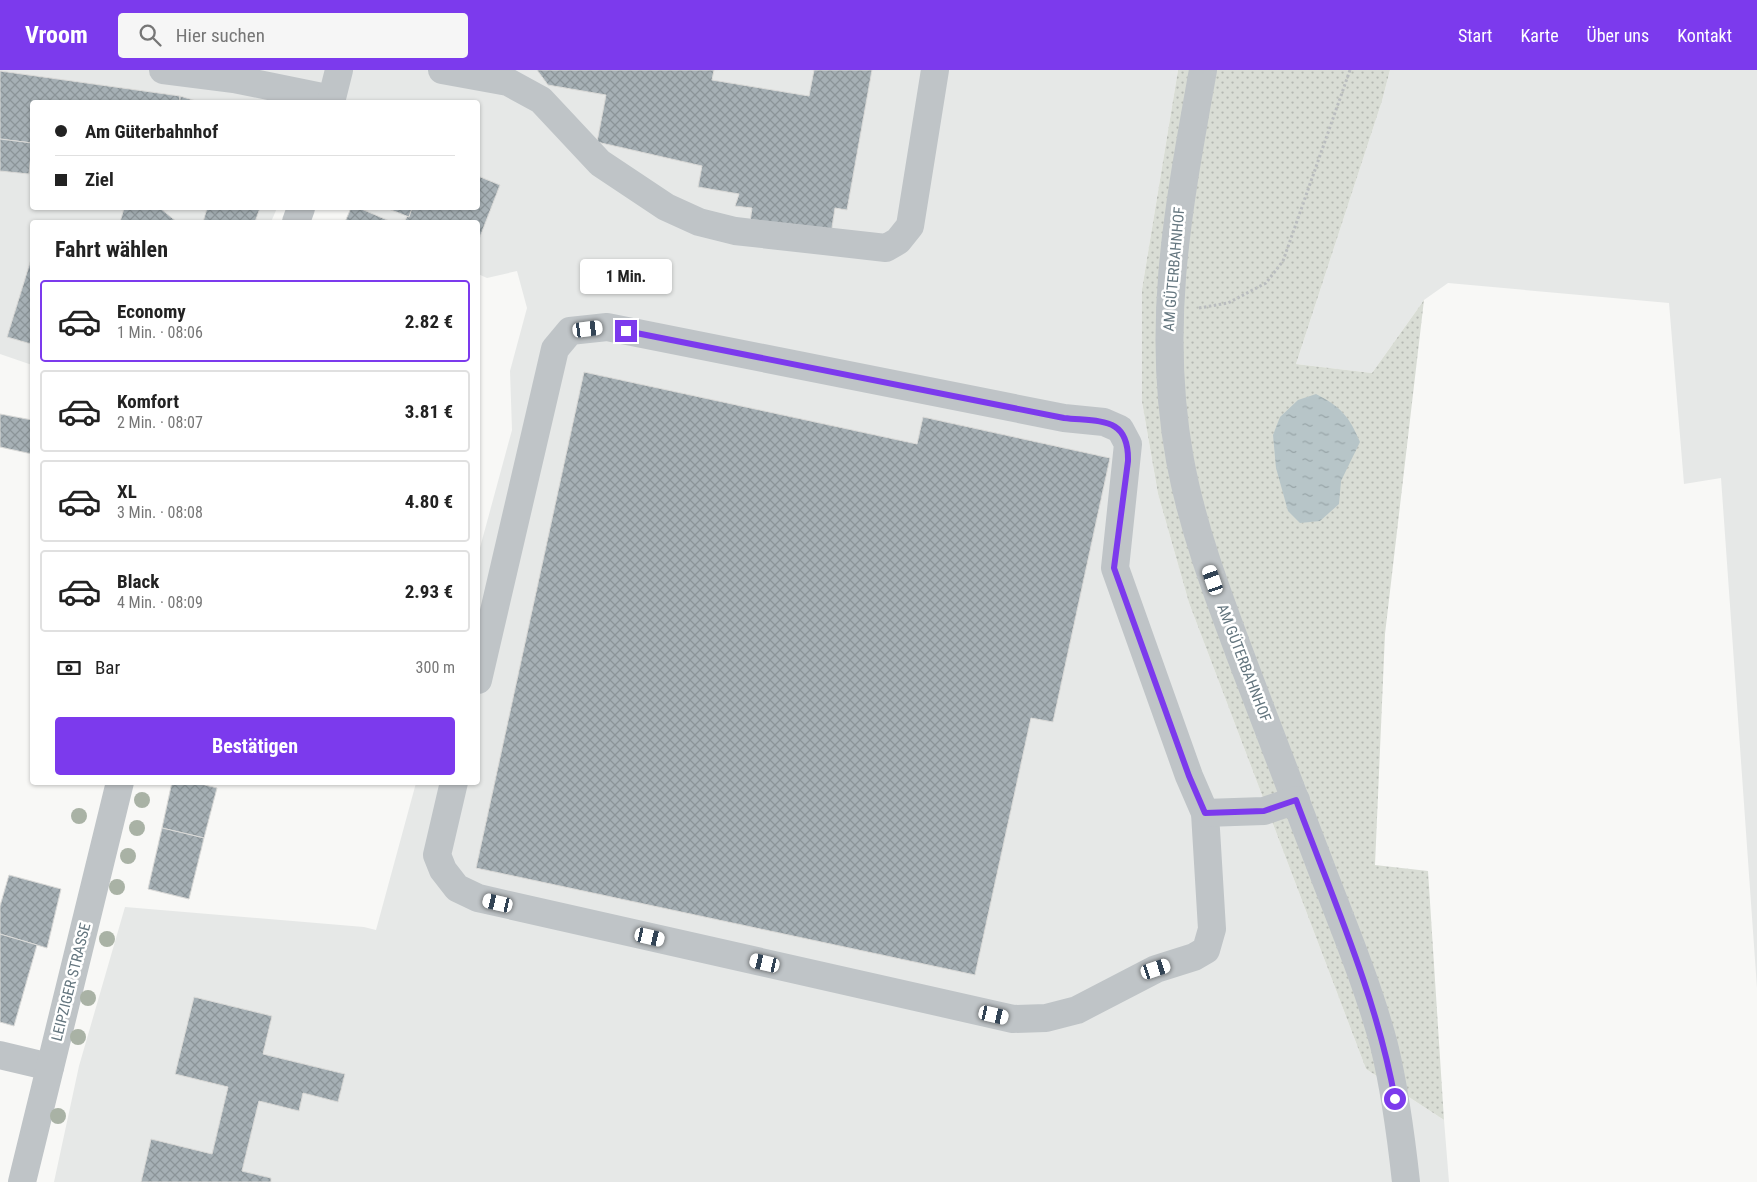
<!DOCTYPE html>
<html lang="de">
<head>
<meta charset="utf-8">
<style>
	:root { --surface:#fff; --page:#f6f6f6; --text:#222; --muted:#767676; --line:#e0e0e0; --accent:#7c3aed }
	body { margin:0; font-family:"Roboto Condensed",sans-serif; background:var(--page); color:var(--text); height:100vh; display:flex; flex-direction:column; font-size:19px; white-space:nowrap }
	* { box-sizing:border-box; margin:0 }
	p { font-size:16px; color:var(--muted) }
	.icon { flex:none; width:28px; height:28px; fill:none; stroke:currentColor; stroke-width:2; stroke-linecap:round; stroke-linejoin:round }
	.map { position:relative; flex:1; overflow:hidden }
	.details { position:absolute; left:30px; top:150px; width:450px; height:565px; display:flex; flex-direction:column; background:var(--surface); border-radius:5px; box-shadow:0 1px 4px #0004 }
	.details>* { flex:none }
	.guide { position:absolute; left:30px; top:30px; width:450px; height:110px; border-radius:5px; box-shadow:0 1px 4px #0004; display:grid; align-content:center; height:110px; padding:0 25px; background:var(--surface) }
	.end { position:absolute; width:22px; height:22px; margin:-11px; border:6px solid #7c3aed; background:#fff; box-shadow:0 0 0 2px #fff }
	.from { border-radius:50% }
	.bubble { position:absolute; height:35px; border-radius:5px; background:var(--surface); box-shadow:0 1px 4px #0004; font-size:16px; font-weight:700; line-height:35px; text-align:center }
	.car { position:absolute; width:15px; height:30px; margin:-15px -8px; border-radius:6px; box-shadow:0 0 4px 1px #0007; background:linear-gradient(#fff 24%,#345 0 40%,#fff 0 76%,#345 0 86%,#fff 0) }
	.guide b { display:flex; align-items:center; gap:18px; height:48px; font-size:19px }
	.guide b+b { border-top:1px solid var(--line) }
	.guide i { width:12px; height:12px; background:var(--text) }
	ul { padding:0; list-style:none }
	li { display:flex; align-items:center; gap:15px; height:82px; margin:0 10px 8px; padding:0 15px; border:2px solid var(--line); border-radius:5px }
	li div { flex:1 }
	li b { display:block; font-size:19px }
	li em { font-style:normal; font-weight:700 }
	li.current { border-color:var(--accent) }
	li>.icon { width:45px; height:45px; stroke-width:1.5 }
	h2 { padding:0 25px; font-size:22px; line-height:60px }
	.pay { display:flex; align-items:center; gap:12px; height:55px; padding:0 25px; font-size:19px }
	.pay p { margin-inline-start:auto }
	.primary-button { display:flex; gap:10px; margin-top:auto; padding:10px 25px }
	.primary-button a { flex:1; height:58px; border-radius:5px; background:var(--accent); color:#fff; font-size:20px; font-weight:700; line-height:58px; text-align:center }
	header { display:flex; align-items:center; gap:30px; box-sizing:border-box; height:70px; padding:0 25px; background:var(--accent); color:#fff }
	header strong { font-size:24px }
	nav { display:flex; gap:28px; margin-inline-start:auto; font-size:18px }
	.search { width:350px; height:45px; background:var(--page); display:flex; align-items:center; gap:12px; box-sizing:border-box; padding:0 18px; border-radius:5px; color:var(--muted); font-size:19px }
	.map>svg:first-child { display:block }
	.built { fill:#e6e8e7 }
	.park { fill:url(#park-dots) }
	.water { fill:url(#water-ripples) }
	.building { fill:url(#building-cross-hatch); stroke:#dadad8 }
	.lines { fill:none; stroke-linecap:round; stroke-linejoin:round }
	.path { stroke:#babdbf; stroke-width:3; stroke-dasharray:2.5 2.5; stroke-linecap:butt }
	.minor { stroke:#bfc4c7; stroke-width:28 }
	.tree { fill:#a9b2a5 }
	.route { stroke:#7c3aed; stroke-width:6 }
	.labels { text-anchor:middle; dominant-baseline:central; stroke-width:5; stroke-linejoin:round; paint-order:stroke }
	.street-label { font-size:15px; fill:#64767f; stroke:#fff }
</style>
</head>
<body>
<header>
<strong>Vroom</strong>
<div class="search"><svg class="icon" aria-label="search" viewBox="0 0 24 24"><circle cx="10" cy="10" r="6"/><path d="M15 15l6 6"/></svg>Hier suchen</div>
<nav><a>Start</a><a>Karte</a><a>Über uns</a><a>Kontakt</a></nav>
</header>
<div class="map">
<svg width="1757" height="1112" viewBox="0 0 1757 1112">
	<defs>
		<pattern id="park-dots" width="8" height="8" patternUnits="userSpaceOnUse" patternTransform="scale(1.25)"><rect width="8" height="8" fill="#d9ddd5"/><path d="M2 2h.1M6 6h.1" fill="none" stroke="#b4b8b2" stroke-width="1.8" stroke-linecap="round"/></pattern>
		<pattern id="water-ripples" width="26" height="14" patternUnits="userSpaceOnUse" patternTransform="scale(1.25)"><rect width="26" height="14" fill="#b7c5c8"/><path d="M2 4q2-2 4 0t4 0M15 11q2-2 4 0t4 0" fill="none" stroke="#98a5a8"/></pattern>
		<pattern id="building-cross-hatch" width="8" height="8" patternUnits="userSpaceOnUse" patternTransform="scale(1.25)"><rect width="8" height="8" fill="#a6b0b5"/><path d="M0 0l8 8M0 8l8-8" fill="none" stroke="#8b9498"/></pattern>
	</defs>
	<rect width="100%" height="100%" fill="#f8f8f6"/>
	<!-- built -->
	<g class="built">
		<polygon points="0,0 1178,0 1142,219 1142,332 1158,424 1189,533 1366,999 1444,1050 1449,1112 54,1112 79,996 125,837 364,857 376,860 416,713 478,712 478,485 512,360 510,301 527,238 517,201 487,208 478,204 478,152 392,152 359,138 478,138 478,32 32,32 32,138 277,138 271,152 32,152 32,295 0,284"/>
		<polygon points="1390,0 1757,0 1757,918 1721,408 1684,414 1669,233 1448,213 1424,230 1372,303 1296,294 1382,31"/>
	</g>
	<!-- park -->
	<polygon class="park" points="1178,0 1390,0 1382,31 1296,294 1372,303 1424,230 1385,564 1375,795 1428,801 1444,1050 1366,999 1189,533 1158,424 1142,332 1142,219"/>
	<!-- water -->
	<path class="water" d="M1316 324C1341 337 1349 346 1360 372L1341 411 1339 434 1320 451 1300 453 1288 441 1276 398 1273 365 1280 347 1298 330Z"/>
	<!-- building -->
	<g class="building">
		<polygon points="537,0 714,0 712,10 809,26 814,0 872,0 847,140 835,138 831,164 750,152 752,138 735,136 739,124 698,117 702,96 597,72 606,25 548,15"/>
		<polygon points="0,1 180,26 180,32 32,32 32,73 0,69"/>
		<polygon points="180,26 199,32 180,32"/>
		<polygon points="0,69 32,73 29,104 0,101"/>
		<polygon points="478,106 500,115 478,172 478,152 404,152 412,138 478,138"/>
		<polygon points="124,138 160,138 177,152 120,152"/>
		<polygon points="207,138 260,138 255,152 203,152"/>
		<polygon points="351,138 359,138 392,152 345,152"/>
		<polygon points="386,138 412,138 409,147"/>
		<polygon points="32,186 32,268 31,274 7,267"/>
		<polygon points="584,302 917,374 923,347 1110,388 1053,652 1031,648 975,905 476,798"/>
		<polygon points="0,344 32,350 32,384 0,377"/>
		<polygon points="172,712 193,712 217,718 204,768 162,758"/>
		<polygon points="162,758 204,768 189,829 148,819"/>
		<polygon points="9,805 61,819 47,878 0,864 0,836"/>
		<polygon points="0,864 37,875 14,956 0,952"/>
		<polygon points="194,927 272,946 263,984 345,1004 338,1032 303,1023 299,1041 259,1031 242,1101 271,1108 271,1112 141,1112 151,1069 212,1084 228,1017 175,1004"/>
	</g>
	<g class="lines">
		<!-- path -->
		<polyline class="path" points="1199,238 1228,233 1266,213 1283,191 1350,0"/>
		<!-- minor -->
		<g class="minor">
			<polyline points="163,0 234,9 332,29"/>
			<polyline points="442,0 508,12 541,30 600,93 666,137 699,152 735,161 886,178 898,171 910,156 935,0"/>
			<path d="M1203 0C1179 135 1155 253 1180 390 1193 461 1219 528 1244 595 1270 663 1296 732 1322 800 1344 858 1368 915 1384 975 1395 1020 1401 1066 1406 1112"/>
			<polyline points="331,32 339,0"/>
			<polyline points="296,152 301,138"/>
			<polyline points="454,712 437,785 443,800 457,818 478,828 1013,949 1046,948 1077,940 1156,899 1194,887 1206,880 1212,859 1205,743 1189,706 1115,498 1128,374 1120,359 1104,352 1064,348 607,257 570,261 555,279 478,610"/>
			<polyline points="1205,743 1264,741 1296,730"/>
			<polyline points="0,985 50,997"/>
			<polyline points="22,1112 120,712"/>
		</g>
	</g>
	<!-- trees -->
	<g class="tree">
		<circle cx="142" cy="730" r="8"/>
		<circle cx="79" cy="746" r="8"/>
		<circle cx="137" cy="758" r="8"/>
		<circle cx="128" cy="786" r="8"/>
		<circle cx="117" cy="817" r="8"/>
		<circle cx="107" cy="869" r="8"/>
		<circle cx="88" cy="928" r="8"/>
		<circle cx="78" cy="967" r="8"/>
		<circle cx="58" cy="1046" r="8"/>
	</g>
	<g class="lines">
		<!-- route -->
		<path class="route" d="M626 261 1064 348C1100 352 1129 346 1128 391L1114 498 1189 706 1205 743 1264 741 1296 730C1333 829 1376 925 1395 1029"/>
	</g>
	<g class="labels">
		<!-- street labels -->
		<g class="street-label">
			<text transform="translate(1174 199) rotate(-85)">AM GÜTERBAHNHOF</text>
			<text transform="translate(1244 593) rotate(69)">AM GÜTERBAHNHOF</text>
			<text transform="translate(71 912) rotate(-76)">LEIPZIGER STRASSE</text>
		</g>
	</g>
</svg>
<i class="end from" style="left:1395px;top:1029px"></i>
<i class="end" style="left:626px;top:261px"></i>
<div class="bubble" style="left:580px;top:189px;width:92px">1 Min.</div>
<i class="car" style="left:588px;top:259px;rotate:83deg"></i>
<i class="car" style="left:1213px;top:510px;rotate:341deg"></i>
<i class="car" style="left:498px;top:833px;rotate:283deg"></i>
<i class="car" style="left:650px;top:867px;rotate:103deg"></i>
<i class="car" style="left:765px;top:893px;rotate:283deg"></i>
<i class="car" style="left:1156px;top:899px;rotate:72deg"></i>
<i class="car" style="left:994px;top:945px;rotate:103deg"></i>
<div class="guide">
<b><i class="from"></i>Am Güterbahnhof</b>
<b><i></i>Ziel</b>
</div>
<section class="details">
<h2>Fahrt wählen</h2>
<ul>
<li class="current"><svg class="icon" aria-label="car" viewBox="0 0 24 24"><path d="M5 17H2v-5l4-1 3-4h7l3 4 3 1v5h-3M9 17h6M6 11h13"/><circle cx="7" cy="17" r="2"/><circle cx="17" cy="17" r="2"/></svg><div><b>Economy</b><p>1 Min. · 08:06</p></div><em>2.82 €</em></li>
<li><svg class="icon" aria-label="car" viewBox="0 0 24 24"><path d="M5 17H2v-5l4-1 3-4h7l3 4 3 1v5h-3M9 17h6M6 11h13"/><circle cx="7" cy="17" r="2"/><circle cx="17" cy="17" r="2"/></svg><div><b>Komfort</b><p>2 Min. · 08:07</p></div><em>3.81 €</em></li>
<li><svg class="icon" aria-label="car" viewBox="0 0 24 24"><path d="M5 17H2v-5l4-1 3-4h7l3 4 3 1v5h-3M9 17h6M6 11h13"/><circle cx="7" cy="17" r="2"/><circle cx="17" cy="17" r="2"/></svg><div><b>XL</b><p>3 Min. · 08:08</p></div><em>4.80 €</em></li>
<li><svg class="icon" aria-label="car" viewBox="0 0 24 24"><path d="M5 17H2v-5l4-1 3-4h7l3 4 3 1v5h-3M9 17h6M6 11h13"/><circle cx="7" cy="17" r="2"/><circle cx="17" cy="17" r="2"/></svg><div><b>Black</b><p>4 Min. · 08:09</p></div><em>2.93 €</em></li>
</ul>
<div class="pay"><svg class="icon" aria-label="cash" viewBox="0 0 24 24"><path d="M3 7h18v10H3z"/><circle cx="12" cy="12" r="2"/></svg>Bar<p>300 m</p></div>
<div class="primary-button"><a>Bestätigen</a></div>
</section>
</div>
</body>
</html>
